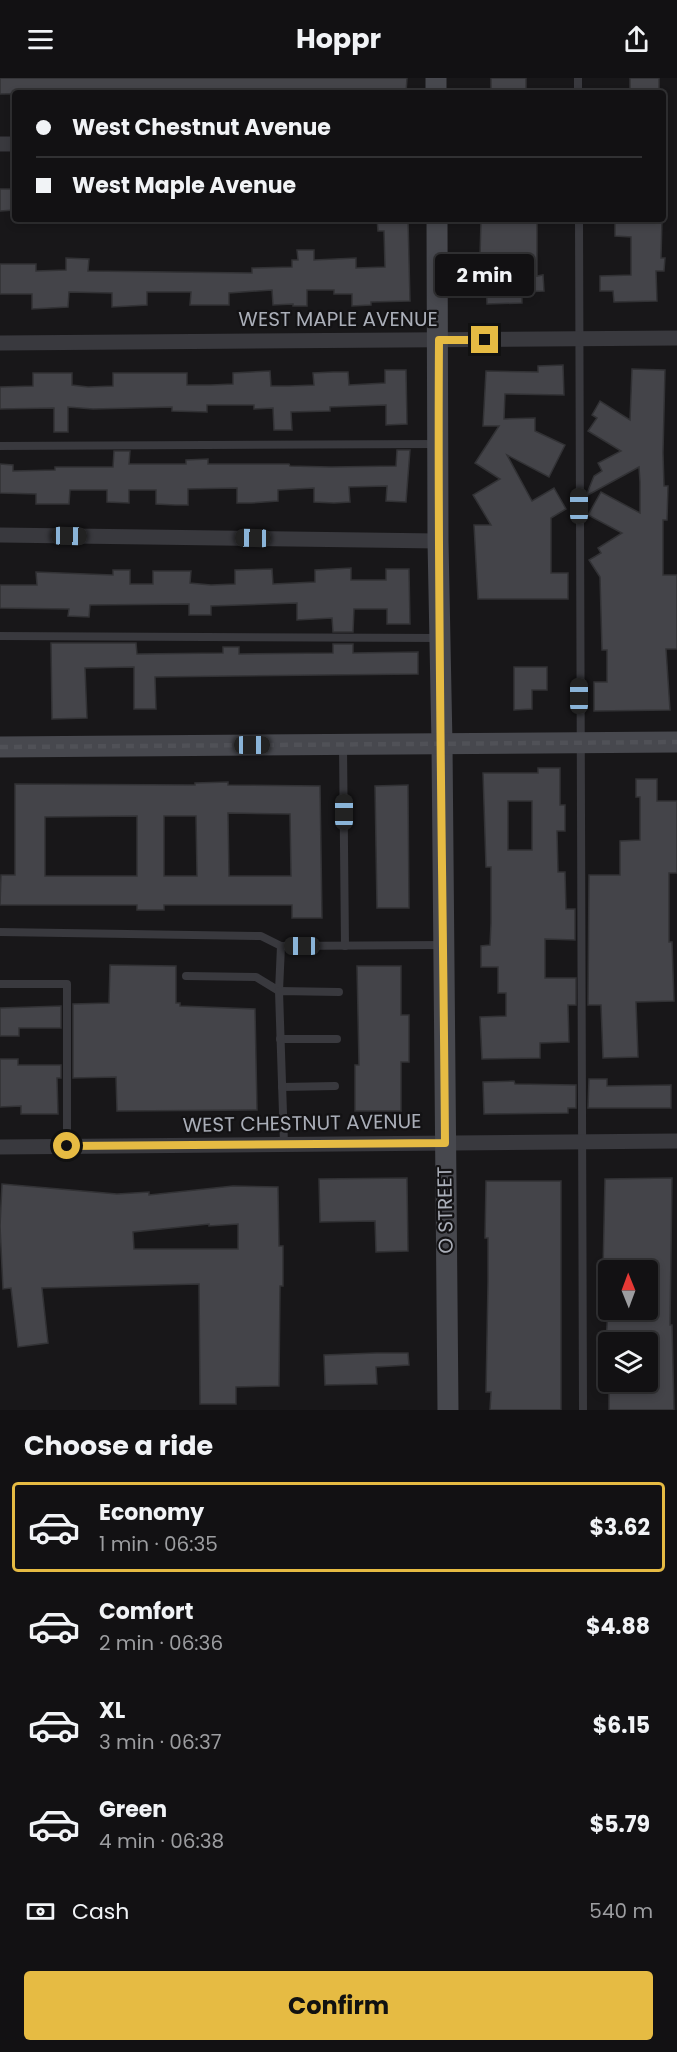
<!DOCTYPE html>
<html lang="en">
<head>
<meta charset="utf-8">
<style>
	:root { --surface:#121113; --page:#1b1a1c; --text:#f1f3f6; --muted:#9c9da0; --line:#313133; --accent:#e6bb43 }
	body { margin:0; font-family:Poppins,sans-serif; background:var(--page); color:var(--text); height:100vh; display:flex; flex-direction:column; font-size:22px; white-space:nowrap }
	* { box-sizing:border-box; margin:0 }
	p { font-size:20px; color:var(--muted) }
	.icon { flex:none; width:33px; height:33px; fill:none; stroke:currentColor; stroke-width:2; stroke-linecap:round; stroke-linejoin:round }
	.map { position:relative; height:1332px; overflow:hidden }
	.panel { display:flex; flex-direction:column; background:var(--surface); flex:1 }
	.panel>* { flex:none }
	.hud { position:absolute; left:12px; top:12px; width:654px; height:132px; border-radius:6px; box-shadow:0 3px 9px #0003,0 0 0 2px var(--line); display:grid; align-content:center; height:132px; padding:0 24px; background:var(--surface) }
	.needle { width:39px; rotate:359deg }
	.tools { position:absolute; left:598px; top:1182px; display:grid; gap:12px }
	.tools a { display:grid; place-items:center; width:60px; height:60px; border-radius:6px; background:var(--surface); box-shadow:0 3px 9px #0003,0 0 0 2px var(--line); font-size:30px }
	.end { position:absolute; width:27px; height:27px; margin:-14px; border:8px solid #e6bb43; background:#111; box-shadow:0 0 0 3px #111 }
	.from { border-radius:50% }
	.bubble { position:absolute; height:42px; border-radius:6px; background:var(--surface); box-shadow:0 3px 9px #0003,0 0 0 2px var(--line); font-size:20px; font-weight:700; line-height:42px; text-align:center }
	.car { position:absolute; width:18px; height:36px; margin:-18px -9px; border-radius:8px; box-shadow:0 0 4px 2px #0007; background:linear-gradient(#222 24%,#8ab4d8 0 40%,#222 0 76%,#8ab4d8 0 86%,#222 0) }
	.hud b { display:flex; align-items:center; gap:21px; height:57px; font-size:22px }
	.hud b+b { border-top:2px solid var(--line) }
	.hud i { width:15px; height:15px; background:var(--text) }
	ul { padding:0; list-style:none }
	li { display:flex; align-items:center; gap:18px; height:90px; margin:0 12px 9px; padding:0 12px; border:3px solid transparent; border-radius:6px }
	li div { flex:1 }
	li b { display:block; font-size:22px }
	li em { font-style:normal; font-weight:700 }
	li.active { border-color:var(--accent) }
	li>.icon { width:54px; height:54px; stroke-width:1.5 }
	h2 { padding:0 24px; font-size:27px; line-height:72px }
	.pay { display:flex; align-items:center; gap:15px; height:66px; padding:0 24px; font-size:22px }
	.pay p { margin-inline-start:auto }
	.cta { display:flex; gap:12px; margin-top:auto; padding:12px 24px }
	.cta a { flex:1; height:69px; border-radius:6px; background:var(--accent); color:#111; font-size:24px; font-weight:700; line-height:69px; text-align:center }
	header { display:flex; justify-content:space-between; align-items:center; height:78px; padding:0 24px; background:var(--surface); font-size:27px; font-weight:700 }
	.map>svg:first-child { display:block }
	.building { fill:#444449; stroke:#323235; stroke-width:1.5; fill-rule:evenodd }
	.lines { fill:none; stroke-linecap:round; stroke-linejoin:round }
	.lane { stroke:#39393e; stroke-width:8 }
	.street { stroke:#39393e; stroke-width:15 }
	.secondary { stroke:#47484e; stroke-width:21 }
	.rail { stroke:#505157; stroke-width:4.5; stroke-dasharray:8 6; stroke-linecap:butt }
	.route { stroke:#e6bb43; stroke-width:8 }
	.labels { text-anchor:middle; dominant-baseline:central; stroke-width:4.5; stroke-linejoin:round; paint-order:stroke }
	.street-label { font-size:20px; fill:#aaaeb8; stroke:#131214 }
</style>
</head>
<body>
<header><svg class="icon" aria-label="menu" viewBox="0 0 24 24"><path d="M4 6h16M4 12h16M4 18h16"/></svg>Hoppr<svg class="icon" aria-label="share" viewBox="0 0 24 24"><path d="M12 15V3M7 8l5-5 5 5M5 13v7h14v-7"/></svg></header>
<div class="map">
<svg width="677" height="1332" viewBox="0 0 677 1332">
	<rect width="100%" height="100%" fill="#181719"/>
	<!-- building -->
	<g class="building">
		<polygon points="0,0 407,0 406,15 212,13 0,16"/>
		<rect x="491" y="0" width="35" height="15"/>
		<rect x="630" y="0" width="29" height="15"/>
		<polygon points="0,111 15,111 15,132 0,133"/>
		<polygon points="377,141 408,141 410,223 371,224 371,227 352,228 352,216 334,216 334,212 307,212 307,228 293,228 293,226 273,227 272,212 229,215 229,227 190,227 191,214 147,214 147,227 112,229 112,215 69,214 68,229 32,231 32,216 0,216 0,186 36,186 36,193 66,192 66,180 89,181 88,193 252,195 252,190 292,189 292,182 298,182 297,172 314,172 314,182 356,180 356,190 385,189 384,153 378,153"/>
		<polygon points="537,141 537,198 543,197 544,213 522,214 522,225 487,226 485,179 480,179 481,142"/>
		<polygon points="615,141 662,141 661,180 665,180 664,193 656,193 657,223 614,224 613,213 600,213 600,198 631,197 631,159 615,158"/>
		<polygon points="563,287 564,317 505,316 504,341 535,340 535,353 565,367 549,399 507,377 532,423 554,410 566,431 551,440 551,495 568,495 568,521 478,521 474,447 491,447 473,417 500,401 475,385 499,348 483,348 486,293 538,294 538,288"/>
		<polygon points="632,291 665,292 663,375 664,408 668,408 667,442 663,442 663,497 677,497 677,571 666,571 670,632 594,633 594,604 607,604 607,572 602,572 600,499 589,482 601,475 598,470 622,455 588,437 601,414 640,435 640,404 639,389 586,418 594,398 602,393 598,385 621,373 588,353 597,340 592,337 600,323 630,342"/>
		<polygon points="385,292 406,292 407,346 386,347 386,327 330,329 330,333 291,334 292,352 274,352 273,330 254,331 254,327 207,327 207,334 172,333 172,329 93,331 68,329 68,354 54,354 54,330 0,331 0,309 33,308 33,295 72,295 72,307 88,309 113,308 113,295 187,295 187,307 211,307 233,306 233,295 270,293 271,308 289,308 314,307 313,295 333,294 348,294 349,307 385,305"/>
		<polygon points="397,372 410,372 406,424 386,423 387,408 349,409 350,424 334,425 314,424 314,410 278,412 278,423 251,425 237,425 237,410 188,411 188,427 175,427 156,426 156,412 129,412 129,425 107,424 107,412 70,412 69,426 36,426 36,416 0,415 0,386 13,387 13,393 55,392 55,389 113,389 114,373 130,373 129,386 186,386 186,382 208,381 208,386 289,386 290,388 331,389 396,388"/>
		<polygon points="351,490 351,502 386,502 386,491 409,491 410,546 387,546 387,531 354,531 353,554 333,554 332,540 297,542 297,525 211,528 211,537 189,537 189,526 90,527 89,539 68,538 69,531 0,530 0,507 37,507 36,494 113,497 113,492 130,492 130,506 153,506 153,493 191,493 190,505 211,507 235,506 235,492 272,491 273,506 315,504 315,492"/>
		<polygon points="51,565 136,565 137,576 223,575 223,569 239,569 239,576 333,575 333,566 353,566 353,575 418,574 418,596 155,599 156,631 134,631 134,589 85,590 87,640 52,641"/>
		<polygon points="514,589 547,589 547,612 532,612 532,631 514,632"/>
		<path d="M538 690H560V727H565V753H557L558 794H565L566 831H575V862L545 861V900H576V927H568L569 964 540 965V980L482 981 480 939 506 938V915H498V889H481V868L490 867 491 845V789H486L483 695H538ZM508 723H532V772H508Z"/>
		<polygon points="636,701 657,701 657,723 677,723 677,795 669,795 669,864 672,864 674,923 636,924 638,979 603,980 601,927 588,927 589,797 620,797 620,763 640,762 640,719 636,719"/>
		<path d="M228 704V707L320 708 322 840H292V827H164V832H137V827H0L1 797H15V706L195 707V705ZM228 735 290 736 291 798H229ZM137 738V798H45V739ZM164 738H196L197 798H164Z"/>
		<polygon points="408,707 409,830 377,830 375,708"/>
		<polygon points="110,887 176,888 176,925 180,925 180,928 255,931 257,1032 117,1033 116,999 73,1000 73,926 109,925"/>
		<polygon points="357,888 401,888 401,937 409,937 409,984 401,984 401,1033 355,1033 355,987 359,987"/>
		<polygon points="61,928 61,950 19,950 19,958 0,958 0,930"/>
		<polygon points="0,981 18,981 18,987 61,987 61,1000 57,1000 58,1036 21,1036 21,1028 0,1029"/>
		<polygon points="589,1001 607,1001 607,1008 671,1007 671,1030 588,1030"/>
		<polygon points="514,1003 515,1006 576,1007 576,1030 568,1030 568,1035 484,1036 483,1004"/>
		<polygon points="407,1100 408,1173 376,1174 375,1143 320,1144 319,1101"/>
		<polygon points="672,1100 670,1247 672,1247 674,1332 609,1332 609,1304 648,1304 648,1264 606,1264 608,1232 648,1232 648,1192 603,1192 605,1101"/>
		<polygon points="486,1103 561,1103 561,1332 490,1332 491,1314 486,1314 488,1204 488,1160 485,1160"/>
		<path d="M2 1106 117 1116 149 1114V1117L233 1108 278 1109 279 1168H283V1208H280L279 1308 236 1309V1326H200L199 1206 42 1210 48 1265 18 1269 11 1210 3 1211 0 1148ZM209 1146V1148L238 1146V1171H134L133 1154Z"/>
		<polygon points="376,1275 408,1275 409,1287 376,1289 377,1306 325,1307 324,1277"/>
	</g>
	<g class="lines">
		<!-- lane -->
		<g class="lane">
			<polyline points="578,0 578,15"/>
			<polyline points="579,141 583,1332"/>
			<polyline points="0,368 437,366"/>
			<polyline points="0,558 438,560"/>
			<polyline points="343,668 345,868"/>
			<polyline points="0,854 261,858 281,868 443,867"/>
			<polyline points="186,898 256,899 279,913 281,868"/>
			<polyline points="0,906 67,906 67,1068"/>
			<polyline points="280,961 337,961"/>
			<polyline points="282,1009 335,1008"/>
			<polyline points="284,1066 279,913 339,914"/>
		</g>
		<!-- street -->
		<g class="street">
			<polyline points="0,66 15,66"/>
			<polyline points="0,265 677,260"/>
			<polyline points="0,457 438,463"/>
			<polyline points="0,1069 677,1063"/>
		</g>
		<!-- secondary -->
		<g class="secondary">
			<polyline points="436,15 436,0"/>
			<polyline points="437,141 438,463 442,666 448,1332"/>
			<polyline points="0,669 677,664"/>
		</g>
		<!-- rail -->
		<polyline class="rail" points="0,669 677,664"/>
	</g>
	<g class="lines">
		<!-- route -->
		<path class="route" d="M67 1068 445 1065C443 797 437 529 439 262H485"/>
	</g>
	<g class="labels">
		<!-- street labels -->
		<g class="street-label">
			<text x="338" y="241">WEST MAPLE AVENUE</text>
			<text transform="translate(302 1045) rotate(-1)">WEST CHESTNUT AVENUE</text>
			<text transform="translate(445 1132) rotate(-91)">O STREET</text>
		</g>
	</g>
</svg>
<div class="tools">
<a><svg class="needle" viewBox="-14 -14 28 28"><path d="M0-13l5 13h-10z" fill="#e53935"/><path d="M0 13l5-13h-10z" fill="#9c9da0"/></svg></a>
<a><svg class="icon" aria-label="layers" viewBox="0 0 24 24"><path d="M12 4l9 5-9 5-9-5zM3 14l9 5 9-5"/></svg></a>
</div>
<i class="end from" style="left:67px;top:1068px"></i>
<i class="end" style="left:485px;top:262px"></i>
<div class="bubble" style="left:435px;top:176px;width:99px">2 min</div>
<i class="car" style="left:579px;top:428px;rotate:0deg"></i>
<i class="car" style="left:69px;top:458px;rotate:91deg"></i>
<i class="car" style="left:253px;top:460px;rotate:271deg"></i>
<i class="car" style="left:579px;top:618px;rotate:0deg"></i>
<i class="car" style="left:252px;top:667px;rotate:90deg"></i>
<i class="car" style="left:344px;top:734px;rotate:0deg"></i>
<i class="car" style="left:302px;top:868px;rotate:270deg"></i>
<div class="hud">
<b><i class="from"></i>West Chestnut Avenue</b>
<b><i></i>West Maple Avenue</b>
</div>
</div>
<section class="panel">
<h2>Choose a ride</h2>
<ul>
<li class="active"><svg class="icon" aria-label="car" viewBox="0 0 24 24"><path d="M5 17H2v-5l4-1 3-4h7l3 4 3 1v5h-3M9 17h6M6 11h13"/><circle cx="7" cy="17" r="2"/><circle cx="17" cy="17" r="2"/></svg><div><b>Economy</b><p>1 min · 06:35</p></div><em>$3.62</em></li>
<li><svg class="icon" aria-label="car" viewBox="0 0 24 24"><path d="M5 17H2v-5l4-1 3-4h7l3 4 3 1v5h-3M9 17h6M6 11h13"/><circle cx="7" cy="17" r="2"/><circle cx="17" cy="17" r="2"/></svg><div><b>Comfort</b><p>2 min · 06:36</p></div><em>$4.88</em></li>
<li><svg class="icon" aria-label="car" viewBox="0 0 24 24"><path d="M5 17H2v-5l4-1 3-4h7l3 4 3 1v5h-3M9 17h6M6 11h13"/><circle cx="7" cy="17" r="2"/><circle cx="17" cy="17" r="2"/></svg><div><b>XL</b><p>3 min · 06:37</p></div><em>$6.15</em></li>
<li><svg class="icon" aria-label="car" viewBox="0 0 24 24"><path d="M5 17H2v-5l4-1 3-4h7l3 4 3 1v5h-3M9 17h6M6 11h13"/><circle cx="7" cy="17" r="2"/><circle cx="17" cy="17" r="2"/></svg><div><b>Green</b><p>4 min · 06:38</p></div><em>$5.79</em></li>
</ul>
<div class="pay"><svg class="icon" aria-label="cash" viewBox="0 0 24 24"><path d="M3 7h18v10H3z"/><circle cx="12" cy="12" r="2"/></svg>Cash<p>540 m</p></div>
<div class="cta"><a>Confirm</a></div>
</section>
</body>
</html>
